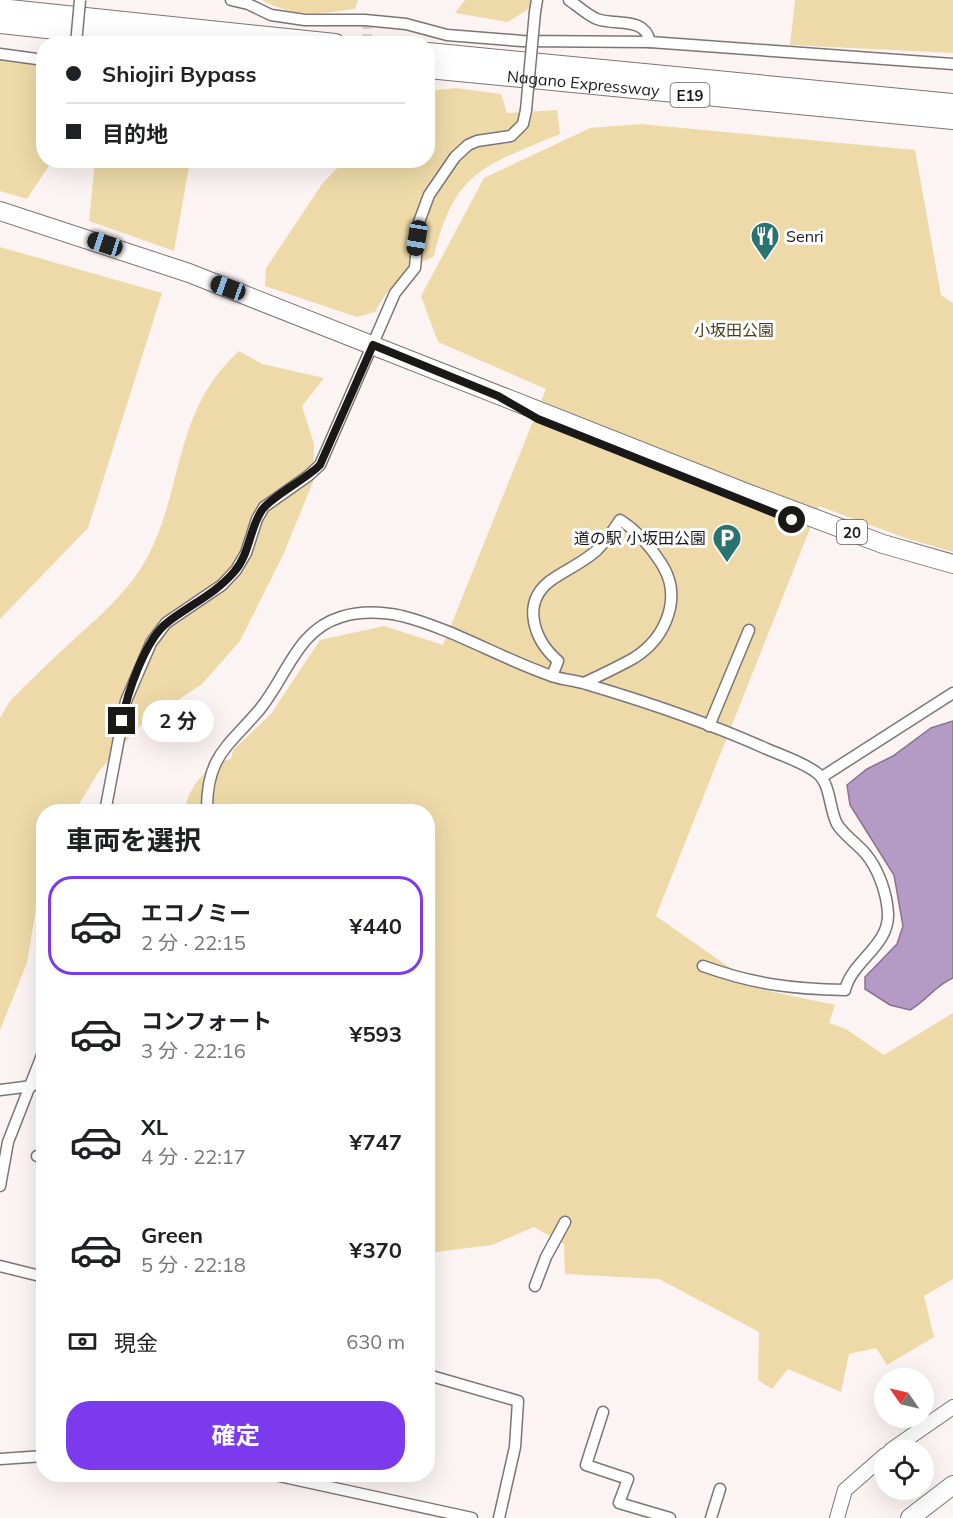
<!DOCTYPE html>
<html lang="ja">
<head>
<meta charset="utf-8">
<style>
	:root { --surface:#fff; --page:#f6f6f6; --text:#202124; --muted:#757577; --line:#e0e0e0; --accent:#7c3aed }
	body { margin:0; font-family:Mulish,"Noto Sans JP",sans-serif; background:var(--page); color:var(--text); height:100vh; display:flex; flex-direction:column; font-size:22px; white-space:nowrap }
	* { box-sizing:border-box; margin:0 }
	p { font-size:20px; color:var(--muted) }
	.icon { flex:none; width:33px; height:33px; fill:none; stroke:currentColor; stroke-width:2; stroke-linecap:round; stroke-linejoin:round }
	.map { position:relative; flex:1; overflow:hidden }
	.drawer { position:absolute; left:36px; top:804px; width:399px; height:678px; display:flex; flex-direction:column; background:var(--surface); border-radius:24px; box-shadow:0 6px 24px #0002 }
	.drawer>* { flex:none }
	.top-card { position:absolute; left:36px; top:36px; width:399px; height:132px; border-radius:24px; box-shadow:0 6px 24px #0002; display:grid; align-content:center; height:132px; padding:0 30px; background:var(--surface) }
	.needle { width:39px; rotate:304deg }
	.buttons { position:absolute; left:874px; top:1368px; display:grid; gap:12px }
	.buttons a { display:grid; place-items:center; width:60px; height:60px; border-radius:50%; background:var(--surface); box-shadow:0 6px 24px #0002; font-size:30px }
	.end { position:absolute; width:27px; height:27px; margin:-14px; border:8px solid #1b1818; background:#fff; box-shadow:0 0 0 3px #fff }
	.from { border-radius:50% }
	.bubble { position:absolute; height:42px; border-radius:21px; background:var(--surface); box-shadow:0 6px 24px #0002; font-size:20px; font-weight:700; line-height:42px; text-align:center }
	.car { position:absolute; width:18px; height:36px; margin:-18px -9px; border-radius:8px; box-shadow:0 0 4px 2px #0007; background:linear-gradient(#222 24%,#8ab4d8 0 40%,#222 0 76%,#8ab4d8 0 86%,#222 0) }
	.top-card b { display:flex; align-items:center; gap:21px; height:57px; font-size:22px }
	.top-card b+b { border-top:2px solid var(--line) }
	.top-card i { width:15px; height:15px; background:var(--text) }
	ul { padding:0; list-style:none }
	li { display:flex; align-items:center; gap:18px; height:99px; margin:0 12px 9px; padding:0 18px; border:3px solid transparent; border-radius:24px }
	li div { flex:1 }
	li b { display:block; font-size:22px }
	li em { font-style:normal; font-weight:700 }
	li.on { border-color:var(--accent) }
	li>.icon { width:54px; height:54px; stroke-width:1.5 }
	h2 { padding:0 30px; font-size:27px; line-height:72px }
	.pay { display:flex; align-items:center; gap:15px; height:66px; padding:0 30px; font-size:22px }
	.pay p { margin-inline-start:auto }
	.cta { display:flex; gap:12px; margin-top:auto; padding:12px 30px }
	.cta a { flex:1; height:69px; border-radius:24px; background:var(--accent); color:#fff; font-size:24px; font-weight:700; line-height:69px; text-align:center }
	.map>svg:first-child { display:block }
	.green { fill:#eedaa8 }
	.water { fill:#b59ac6; stroke:#877392; stroke-width:1.5 }
	.lines { fill:none; stroke-linecap:round; stroke-linejoin:round }
	.minor-tunnel { stroke:#dad3d2; stroke-width:10; stroke-dasharray:10 5; stroke-linecap:butt }
	.minor-casing { stroke:#7d7575; stroke-width:13 }
	.tertiary-casing { stroke:#7d7575; stroke-width:16 }
	.trunk-casing { stroke:#7d7575; stroke-width:20 }
	.motorway-casing { stroke:#7d7575; stroke-width:22 }
	.minor { stroke:#fff; stroke-width:10 }
	.tertiary { stroke:#fff; stroke-width:14 }
	.trunk { stroke:#fff; stroke-width:18 }
	.motorway { stroke:#fff; stroke-width:20 }
	.minor-bridge-casing { stroke:#7d7575; stroke-width:13; stroke-linecap:butt }
	.minor-bridge { stroke:#fff; stroke-width:10 }
	.route { stroke:#1b1818; stroke-width:8 }
	.labels { text-anchor:middle; dominant-baseline:central; stroke-width:6; stroke-linejoin:round; paint-order:stroke }
	.shield { fill:#fff; stroke:#5f5d5d; stroke-width:1.5 }
	.shield-label { font-size:15px; font-weight:bold; fill:#1b1818 }
	.street-label { font-size:16px; fill:#1b1818; stroke:#fff }
	.poi-label { font-size:16px; fill:#1b1818; stroke:#fff; text-anchor:start }
	.park-label { font-size:16px; fill:#4b3d15; stroke:#fff }
</style>
</head>
<body>
<div class="map">
<svg width="953" height="1518" viewBox="0 0 953 1518">
	<rect width="100%" height="100%" fill="#fcf4f3"/>
	<!-- green -->
	<g class="green">
		<path d="M262 0H358L355 9C319 14 295 18 262 0Z"/>
		<polygon points="465,0 532,0 531,7 508,22 455,13"/>
		<polygon points="795,0 953,0 953,53 790,45"/>
		<polygon points="0,58 43,67 44,160 52,161 27,199 0,191"/>
		<path d="M456 88 501 94 507 113 557 110 560 134C484 166 455 170 434 256 403 272 392 282 375 312L357 317 265 286 266 268 322 184 344 161 428 160V91Z"/>
		<path d="M641 124 915 150 941 295 953 303V552L908 539 819 506 656 916 760 989 835 1005 829 1023 846 1029 884 1055 953 1013V1279L924 1296 934 1337 887 1365 876 1348 849 1354 841 1392 788 1369 772 1389 758 1380 759 1332 659 1279 565 1274 564 1244 534 1227 492 1245 428 1253V812H186C184 790 210 762 231 759L233 750 271 714 320 640 384 626 443 645 546 389 438 342 421 296 484 178 590 128Z"/>
		<polygon points="95,161 190,161 174,251 89,221"/>
		<polygon points="0,247 162,293 88,528 0,619"/>
		<path d="M239 351 262 364 324 378 302 406 314 444 313 482 283 555 240 641 202 684 142 724 99 771 75 811 44 812 43 881 38 896 27 963 0 1030V718L10 701C29 682 49 662 69 644 98 617 129 592 148 556 185 484 173 411 239 351Z"/>
	</g>
	<!-- water -->
	<path class="water" d="M953 721V978C936 985 926 1001 910 1010L890 1005 865 989V977L897 944 903 926 894 875 850 805 847 785 867 769 893 756 931 728Z"/>
	<g class="lines">
		<!-- minor-tunnel -->
		<polyline class="minor-tunnel" points="367,44 367,26"/>
		<!-- minor casing -->
		<g class="minor-casing">
			<g id="minor">
				<polyline points="231,0 248,4 271,15 305,20 365,20 406,24 447,35 522,41 650,42 953,64"/>
				<path d="M569 0C578 6 587 15 597 19 616 26 645 16 650 42"/>
				<polyline points="535,12 537,0"/>
				<polyline points="0,54 44,60"/>
				<path d="M552 676 558 661C535 641 520 604 550 581 565 570 583 563 597 550 606 541 613 531 620 520 638 531 650 546 661 563 683 596 667 637 634 658 618 667 601 675 584 683"/>
				<polyline points="709,726 749,630"/>
				<polyline points="822,777 953,693"/>
				<polyline points="105,812 126,701 151,643 166,623 222,585 236,570 246,553 257,519 264,507 308,476 320,465 395,293 415,268 419,222 429,195 455,157 468,145 477,141 511,136 523,124 526,110"/>
				<path d="M207 812C206 756 228 747 260 709 287 676 297 630 341 617 360 611 383 612 402 616 453 629 502 659 552 676 563 680 575 680 586 684 647 702 709 723 767 749 783 756 803 762 817 773 831 784 829 809 837 824 844 835 856 843 865 853 878 868 887 893 888 914 889 946 852 961 845 990 791 989 753 984 703 966"/>
				<polyline points="0,1090 32,1086"/>
				<polyline points="37,1156 44,1158"/>
				<polyline points="0,1186 8,1142 44,1050"/>
				<polyline points="0,1266 44,1277"/>
				<polyline points="535,1286 546,1257 565,1222"/>
				<polyline points="428,1375 518,1401 515,1447 499,1518"/>
				<polyline points="603,1412 586,1465 628,1479 619,1503 670,1518"/>
				<polyline points="0,1459 44,1456"/>
				<polyline points="270,1474 472,1518"/>
				<polyline points="711,1518 720,1489"/>
			</g>
		</g>
		<!-- tertiary casing -->
		<g class="tertiary-casing">
			<g id="tertiary">
				<polyline points="891,1450 953,1407"/>
				<polyline points="837,1518 845,1490 885,1455"/>
			</g>
		</g>
		<!-- trunk casing -->
		<g class="trunk-casing">
			<g id="trunk">
				<polyline points="0,211 189,273 747,493 883,544 953,564"/>
				<polyline points="910,1518 953,1485"/>
			</g>
		</g>
		<!-- motorway casing -->
		<g class="motorway-casing">
			<g id="motorway">
				<polyline points="0,9 335,44"/>
				<polyline points="0,23 192,44"/>
				<polyline points="428,53 953,104"/>
				<path id="s1" d="M428 68 953 119"/>
			</g>
		</g>
		<!-- minor -->
		<use href="#minor" class="minor"/>
		<!-- tertiary -->
		<use href="#tertiary" class="tertiary"/>
		<!-- trunk -->
		<use href="#trunk" class="trunk"/>
		<!-- motorway -->
		<use href="#motorway" class="motorway"/>
		<!-- minor-bridge casing -->
		<g class="minor-bridge-casing">
			<g id="minor-bridge">
				<polyline points="76,44 80,0"/>
				<polyline points="526,110 535,12"/>
			</g>
		</g>
		<!-- minor-bridge -->
		<use href="#minor-bridge" class="minor-bridge"/>
	</g>
	<g class="lines">
		<!-- route -->
		<path class="route" d="M122 721C127 694 145 639 168 622 190 605 215 594 234 572 250 554 249 529 262 510 272 496 305 480 320 465L373 345 498 396 538 419 792 520"/>
	</g>
	<!-- icons -->
	<defs>
		<g id="restaurant-pin" transform="scale(1.5)"><path d="M0 17L-7.5 6A9.5 9.5 0 1 1 7.5 6Z" fill="#297371" stroke="#fff"/><path d="M-5-6h1v4h1v-4h1v4h1v-4h1v5L-1.5 .5V6h-2V.5L-5-1ZM5-6V6H3V1.5H1.5Q1.5-4 5-6Z" fill="#fff"/></g>
		<g id="parking-pin" transform="scale(1.5)"><path d="M0 17L-7.5 6A9.5 9.5 0 1 1 7.5 6Z" fill="#297371" stroke="#fff"/><path d="M-3.5-5.5H1a3.5 3.5 0 0 1 0 7H-1V5.5H-3.5ZM-1-3.4V-.6H.8a1.4 1.4 0 0 0 0-2.8Z" fill="#fff"/></g>
	</defs>
	<g fill-rule="evenodd">
		<use href="#restaurant-pin" x="765" y="236"/>
		<use href="#parking-pin" x="727" y="538"/>
	</g>
	<g class="labels">
		<!-- shield labels -->
		<g class="shield">
			<rect x="670.5" y="83" width="39" height="24" rx="4.5"/>
			<rect x="837" y="520" width="30" height="24" rx="4.5"/>
		</g>
		<g class="shield-label">
			<text x="690" y="95">E19</text>
			<text x="852" y="532">20</text>
		</g>
		<!-- street labels -->
		<g class="street-label">
			<text stroke="none"><textPath href="#s1" startOffset="156">Nagano Expressway</textPath></text>
		</g>
		<!-- poi labels -->
		<g class="poi-label">
			<text x="786" y="236">Senri</text>
			<text x="706" y="538" text-anchor="end">道の駅 小坂田公園</text>
		</g>
		<!-- park labels -->
		<g class="park-label">
			<text x="734" y="330">小坂田公園</text>
		</g>
	</g>
</svg>
<div class="buttons">
<a><svg class="needle" viewBox="-14 -14 28 28"><path d="M0-13l5 13h-10z" fill="#e53935"/><path d="M0 13l5-13h-10z" fill="#757577"/></svg></a>
<a><svg class="icon" aria-label="locate" viewBox="0 0 24 24"><circle cx="12" cy="12" r="6"/><path d="M12 2v4M12 18v4M2 12h4M18 12h4"/></svg></a>
</div>
<i class="end from" style="left:792px;top:520px"></i>
<i class="end" style="left:122px;top:721px"></i>
<div class="bubble" style="left:142px;top:700px;width:72px">2 分</div>
<i class="car" style="left:417px;top:238px;rotate:189deg"></i>
<i class="car" style="left:105px;top:244px;rotate:288deg"></i>
<i class="car" style="left:228px;top:288px;rotate:290deg"></i>
<div class="top-card">
<b><i class="from"></i>Shiojiri Bypass</b>
<b><i></i>目的地</b>
</div>
<section class="drawer">
<h2>車両を選択</h2>
<ul>
<li class="on"><svg class="icon" aria-label="car" viewBox="0 0 24 24"><path d="M5 17H2v-5l4-1 3-4h7l3 4 3 1v5h-3M9 17h6M6 11h13"/><circle cx="7" cy="17" r="2"/><circle cx="17" cy="17" r="2"/></svg><div><b>エコノミー</b><p>2 分 · 22:15</p></div><em>¥440</em></li>
<li><svg class="icon" aria-label="car" viewBox="0 0 24 24"><path d="M5 17H2v-5l4-1 3-4h7l3 4 3 1v5h-3M9 17h6M6 11h13"/><circle cx="7" cy="17" r="2"/><circle cx="17" cy="17" r="2"/></svg><div><b>コンフォート</b><p>3 分 · 22:16</p></div><em>¥593</em></li>
<li><svg class="icon" aria-label="car" viewBox="0 0 24 24"><path d="M5 17H2v-5l4-1 3-4h7l3 4 3 1v5h-3M9 17h6M6 11h13"/><circle cx="7" cy="17" r="2"/><circle cx="17" cy="17" r="2"/></svg><div><b>XL</b><p>4 分 · 22:17</p></div><em>¥747</em></li>
<li><svg class="icon" aria-label="car" viewBox="0 0 24 24"><path d="M5 17H2v-5l4-1 3-4h7l3 4 3 1v5h-3M9 17h6M6 11h13"/><circle cx="7" cy="17" r="2"/><circle cx="17" cy="17" r="2"/></svg><div><b>Green</b><p>5 分 · 22:18</p></div><em>¥370</em></li>
</ul>
<div class="pay"><svg class="icon" aria-label="cash" viewBox="0 0 24 24"><path d="M3 7h18v10H3z"/><circle cx="12" cy="12" r="2"/></svg>現金<p>630 m</p></div>
<div class="cta"><a>確定</a></div>
</section>
</div>
</body>
</html>
